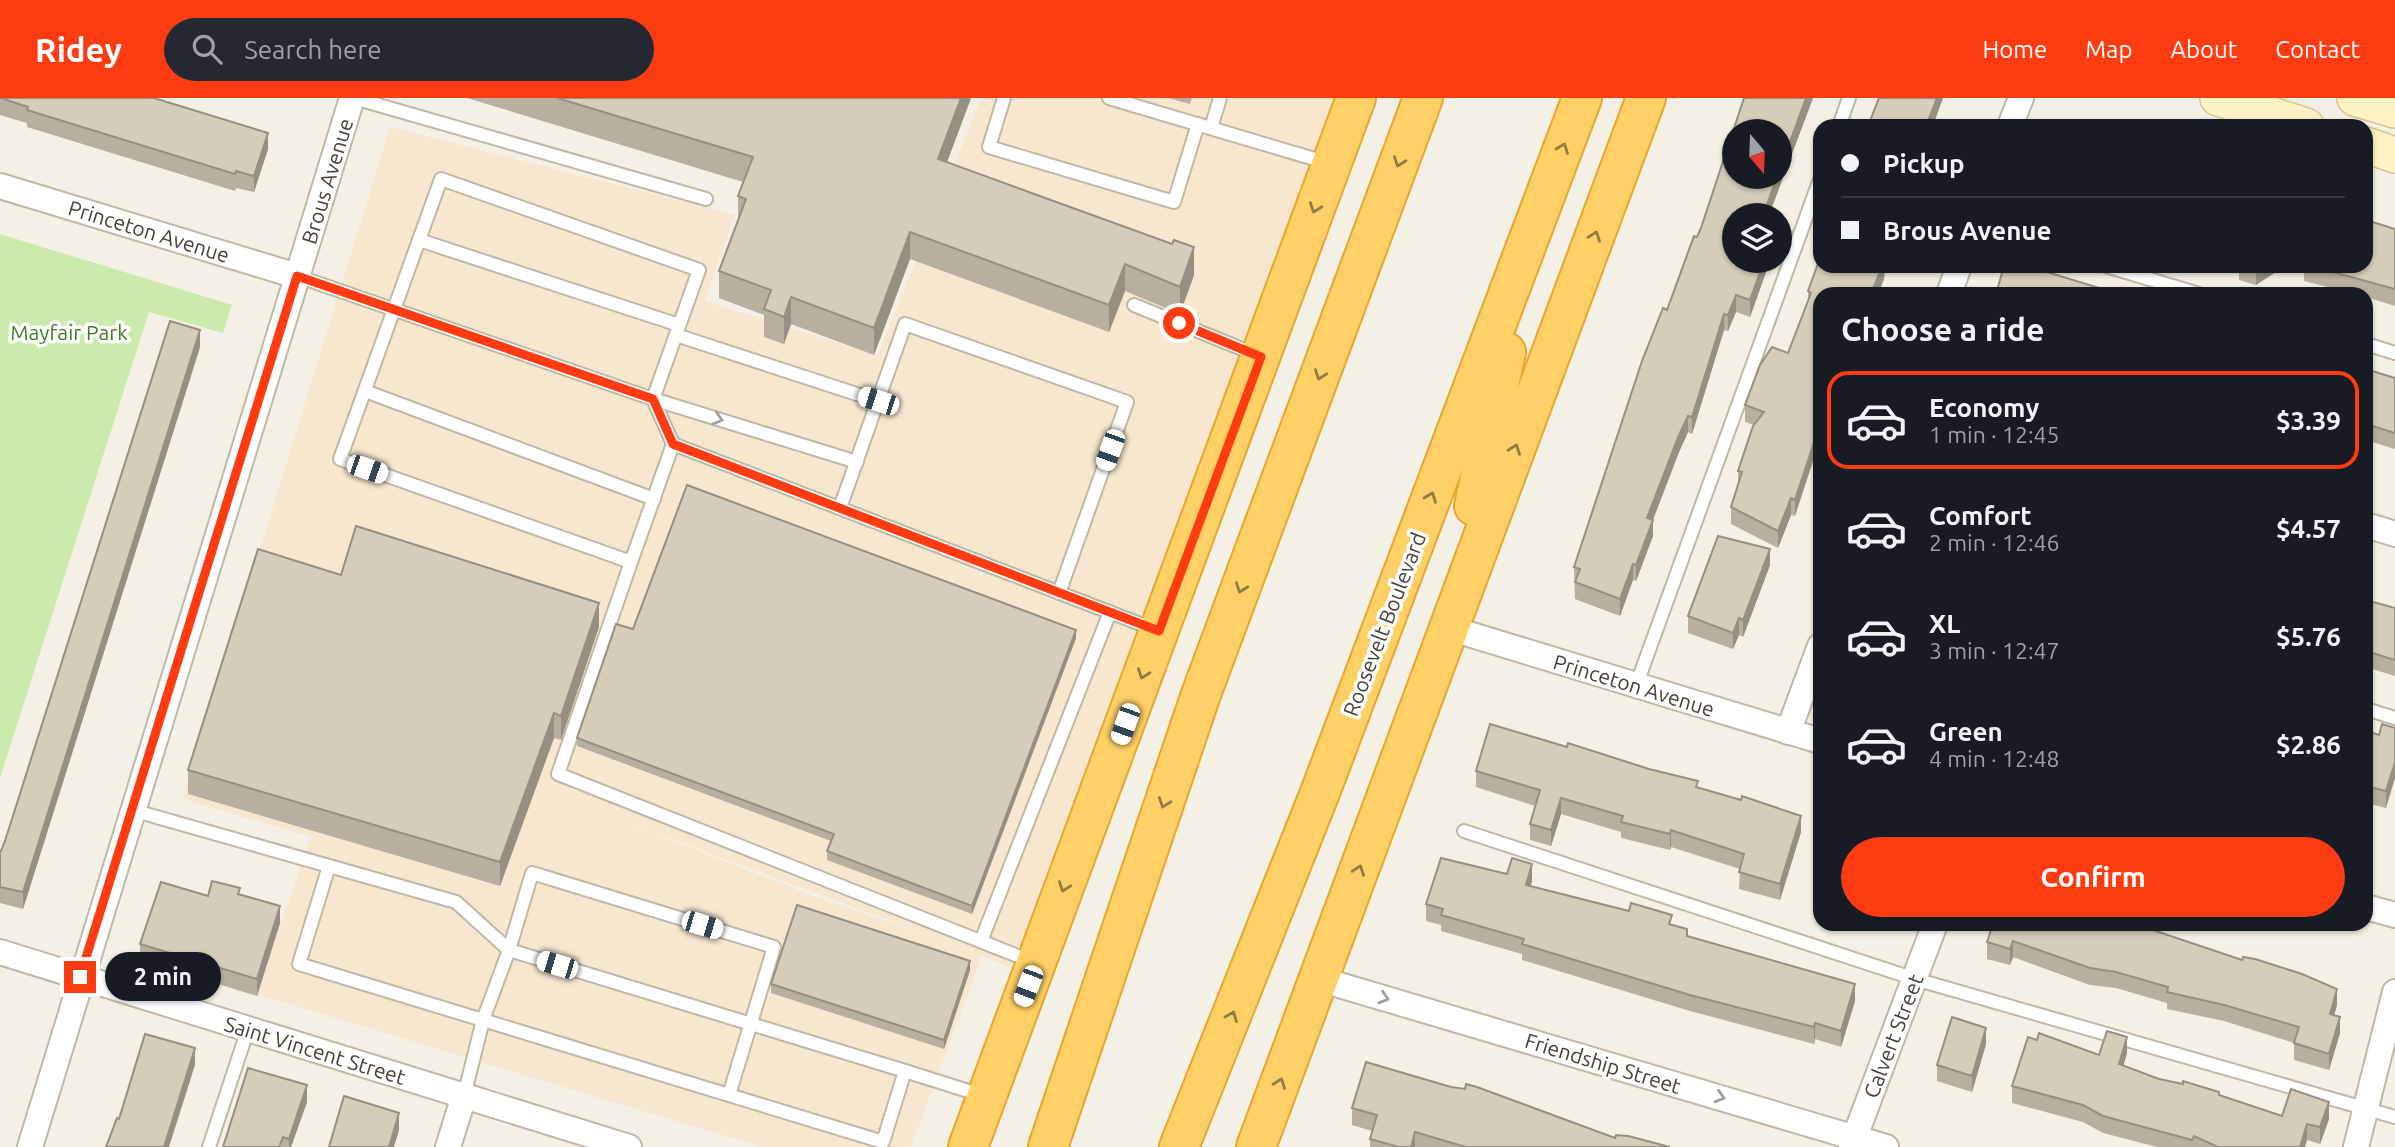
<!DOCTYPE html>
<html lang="en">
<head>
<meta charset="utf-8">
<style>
	:root { --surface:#171b24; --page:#242831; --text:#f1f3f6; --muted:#9ea1a6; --line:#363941; --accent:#ff3c11 }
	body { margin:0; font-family:Ubuntu,sans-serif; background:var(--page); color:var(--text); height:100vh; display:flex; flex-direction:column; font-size:26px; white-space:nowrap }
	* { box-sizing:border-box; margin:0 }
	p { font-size:23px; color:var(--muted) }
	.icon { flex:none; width:38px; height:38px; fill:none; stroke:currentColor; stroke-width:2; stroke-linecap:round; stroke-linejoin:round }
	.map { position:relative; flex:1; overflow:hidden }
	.panel { position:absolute; left:1813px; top:189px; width:560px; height:644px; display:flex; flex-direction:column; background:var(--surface); border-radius:21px; box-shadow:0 2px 5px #0004 }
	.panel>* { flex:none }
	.banner { position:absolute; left:1813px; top:21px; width:560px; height:154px; border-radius:21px; box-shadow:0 2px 5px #0004; display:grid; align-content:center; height:154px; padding:0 28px; background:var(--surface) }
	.needle { width:46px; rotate:161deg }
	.tools { position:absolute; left:1722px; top:21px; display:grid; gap:14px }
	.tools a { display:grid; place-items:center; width:70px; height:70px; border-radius:50%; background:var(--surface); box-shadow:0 2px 5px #0004; font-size:35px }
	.end { position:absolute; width:32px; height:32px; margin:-16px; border:9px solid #ff3c11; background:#fff; box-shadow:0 0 0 4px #fff }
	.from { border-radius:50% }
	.bubble { position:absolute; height:49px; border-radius:24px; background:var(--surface); box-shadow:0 2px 5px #0004; font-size:23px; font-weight:600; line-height:49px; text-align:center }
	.car { position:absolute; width:21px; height:42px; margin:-21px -10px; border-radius:9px; box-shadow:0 0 5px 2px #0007; background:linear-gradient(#fff 24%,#345 0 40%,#fff 0 76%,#345 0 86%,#fff 0) }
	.banner b { display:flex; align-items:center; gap:24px; height:66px; font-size:26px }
	.banner b+b { border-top:2px solid var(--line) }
	.banner i { width:18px; height:18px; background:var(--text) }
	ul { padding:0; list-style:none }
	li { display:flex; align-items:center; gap:21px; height:98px; margin:0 14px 10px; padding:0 14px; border:4px solid transparent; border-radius:21px }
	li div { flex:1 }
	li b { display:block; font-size:26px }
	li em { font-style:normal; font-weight:600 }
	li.on { border-color:var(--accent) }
	li>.icon { width:63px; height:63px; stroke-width:1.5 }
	h2 { padding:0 28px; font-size:32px; line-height:84px }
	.cta { display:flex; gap:14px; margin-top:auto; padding:14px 28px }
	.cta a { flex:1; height:80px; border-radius:42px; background:var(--accent); color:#fff; font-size:28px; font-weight:600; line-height:80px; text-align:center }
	header { display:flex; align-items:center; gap:42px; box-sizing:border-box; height:98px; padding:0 35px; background:var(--accent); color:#fff }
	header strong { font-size:33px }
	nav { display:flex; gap:38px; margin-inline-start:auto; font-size:24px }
	.search { width:490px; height:63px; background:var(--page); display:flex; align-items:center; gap:18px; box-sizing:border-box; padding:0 24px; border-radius:38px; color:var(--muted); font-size:26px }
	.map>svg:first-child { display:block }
	.commercial { fill:#f7e7cf; fill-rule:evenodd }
	.green { fill:#cceaab }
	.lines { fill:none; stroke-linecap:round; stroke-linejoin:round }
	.lane-casing { stroke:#c0b8a7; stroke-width:16 }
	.street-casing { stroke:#c0b8a7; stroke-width:28 }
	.secondary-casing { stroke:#d7c692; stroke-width:38 }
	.highway-casing { stroke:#e6a72d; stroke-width:42 }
	.lane { stroke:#fff; stroke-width:12 }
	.street { stroke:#fff; stroke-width:24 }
	.secondary { stroke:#fff2c4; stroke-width:35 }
	.highway { stroke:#ffd065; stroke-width:38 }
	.wall { fill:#b8afa0 }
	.shaded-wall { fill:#968f82 }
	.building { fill:#d6ccba; stroke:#968f82; stroke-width:2 }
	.oneway { stroke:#917a48 }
	.oneway2 { stroke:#a3a09a }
	.route { stroke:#ff3c11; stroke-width:9 }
	.labels { text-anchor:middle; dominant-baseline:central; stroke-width:7; stroke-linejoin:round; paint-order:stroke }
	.street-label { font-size:21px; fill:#474034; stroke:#fff }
	.park-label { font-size:21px; fill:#437c24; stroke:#fff }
</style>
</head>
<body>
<header>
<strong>Ridey</strong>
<div class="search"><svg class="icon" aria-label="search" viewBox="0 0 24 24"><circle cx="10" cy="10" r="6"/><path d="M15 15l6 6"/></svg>Search here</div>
<nav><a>Home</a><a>Map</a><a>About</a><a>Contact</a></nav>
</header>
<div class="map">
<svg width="2395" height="1049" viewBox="0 0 2395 1049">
	<rect width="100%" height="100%" fill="#f4f0e5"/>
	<!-- commercial -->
	<path class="commercial" d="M981 0H1337L1011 870 982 858 911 1049H762L256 896 311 739 183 701 390 29 735 117 705 203 878 257ZM625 724H626L938 841 821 801Z"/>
	<!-- green -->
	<polygon class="green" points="0,136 232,207 223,235 149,214 0,680"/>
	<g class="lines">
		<!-- lane casing -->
		<g class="lane-casing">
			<g id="lane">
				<polyline points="354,0 706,101"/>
				<polyline points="1004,0 989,49 1174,104 1198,26"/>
				<polyline points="1109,0 1328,65"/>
				<polyline points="1839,28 1849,0"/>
				<polyline points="1211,30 1220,0"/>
				<polyline points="419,142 679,227"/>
				<polyline points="2106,168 2199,196"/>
				<polyline points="297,178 653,301 673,346 1156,532"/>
				<polyline points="1134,207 1257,257"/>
				<polyline points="676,237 878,303"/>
				<polyline points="2366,246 2395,255"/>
				<polyline points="365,293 654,401"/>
				<polyline points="673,346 631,464 340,361 441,81 699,172 653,301 857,364"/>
				<polyline points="840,410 905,226 1127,304 1059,495"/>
				<polyline points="631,464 558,676 1033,864"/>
				<polyline points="1636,588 1820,81"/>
				<polyline points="2366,611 2395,620"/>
				<polyline points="132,712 456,804 509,852 483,922 464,998"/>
				<polyline points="1464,733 1915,881 2395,1019"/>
				<path d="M329 768 299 866C494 925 688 985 883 1044L905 973 509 852 532 775 774 849 729 997"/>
				<polyline points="981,843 1110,514"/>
				<polyline points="905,973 981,997"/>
				<polyline points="209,1049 248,931"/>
			</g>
		</g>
		<!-- street casing -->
		<g class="street-casing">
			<g id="street">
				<polyline points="2010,28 2021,0"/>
				<polyline points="0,88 297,178"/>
				<polyline points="1949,196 1959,168"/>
				<polyline points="2366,427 2395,436"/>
				<polyline points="1449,530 1820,643"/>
				<polyline points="1788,634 1820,548"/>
				<polyline points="2366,809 2395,817"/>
				<polyline points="0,854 629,1049"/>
				<polyline points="1319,881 1886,1049"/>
				<polyline points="30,1049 352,0"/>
				<polyline points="448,1049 464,998"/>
				<polyline points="1851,1049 1935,826"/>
				<polyline points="2356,1049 2395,894"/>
			</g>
		</g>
		<!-- secondary casing -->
		<g class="secondary-casing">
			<g id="secondary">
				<polyline points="2218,0 2306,28"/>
				<polyline points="2355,0 2395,12"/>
				<polyline points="2366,47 2395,57"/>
			</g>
		</g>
		<!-- highway casing -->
		<g class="highway-casing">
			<g id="highway">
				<polyline points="1474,408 1506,254"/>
				<polyline points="968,1049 1356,0"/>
				<polyline points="1048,1049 1200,599 1423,0"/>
				<polyline points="1179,1049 1321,692 1582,0"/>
				<polyline points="1256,1049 1646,0"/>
			</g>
		</g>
		<!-- lane -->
		<use href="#lane" class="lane"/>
		<!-- street -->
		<use href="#street" class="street"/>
		<!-- secondary -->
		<use href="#secondary" class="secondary"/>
		<!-- highway -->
		<use href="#highway" class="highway"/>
	</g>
	<!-- wall -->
	<g class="wall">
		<polygon points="0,0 268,51 254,94 236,90 235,93 27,29 27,25 0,17"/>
		<polygon points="467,0 971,0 947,64 1194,177 1180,216 1125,193 1109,234 910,161 874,257 791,226 784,246 764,239 764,217 719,200 719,173 738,122 738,98 743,84"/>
		<polygon points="1168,0 1192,0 1190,6"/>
		<polygon points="1813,0 1769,117 1734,117 1770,163 1750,219 1736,214 1728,233 1724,232 1692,336 1688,334 1679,354 1653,422 1653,438 1636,483 1633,482 1620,518 1575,501 1574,469 1667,212 1701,130"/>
		<polygon points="2395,131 2395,208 2366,199 2366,196 2355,196 2304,183 2304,168 2366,168"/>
		<polygon points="1885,168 1884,181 1878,196 1820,196 1795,418 1791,417 1778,450 1731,426 1731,409 1738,385 1738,373 1754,327 1745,324 1745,307 1788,255 1808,204 1808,193"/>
		<polygon points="2239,168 2285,168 2256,187 2239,182"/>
		<polygon points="200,249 23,811 0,805 0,755"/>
		<polygon points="2366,271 2395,280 2395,351 2366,342"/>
		<polygon points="1770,467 1743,539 1739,537 1733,551 1688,535 1688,518"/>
		<polygon points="341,477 599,529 561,642 554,640 500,788 188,696 188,672"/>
		<polygon points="2366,498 2367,502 2395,510 2395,578 2366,569"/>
		<polygon points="633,531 1076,540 972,816 827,762 827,753 831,743 577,648 577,640"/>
		<polygon points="2395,630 2386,710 2366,705 2366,636 2379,637"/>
		<polygon points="1476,673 1698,689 1801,734 1780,802 1739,791 1740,771 1671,749 1670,752 1621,740 1621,734 1561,716 1551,748 1530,742 1530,726 1535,708 1476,689"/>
		<polygon points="1532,783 1531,788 1672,827 1687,838 1855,903 1841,949 1815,941 1814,946 1690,913 1522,862 1522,856 1441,833 1441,827 1426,823 1426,806"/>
		<polygon points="240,796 280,825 257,898 140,862 140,846 208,798"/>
		<polygon points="1993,826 2337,907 2334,917 2340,935 2329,972 2294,962 2294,945 2224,923 2167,911 2167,905 2116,890 2090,887 2013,859 2010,867 1987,861 1987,844"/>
		<polygon points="970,872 944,951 771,895 771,886"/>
		<polygon points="2037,942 2099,957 2127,955 2123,968 2159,981 2219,998 2282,1018 2329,1021 2320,1046 2307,1042 2305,1049 2157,1049 2103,1035 2083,1024 2012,1005 2012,988"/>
		<polygon points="1986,946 1972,994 1937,983 1937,967"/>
		<polygon points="307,1004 291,1049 223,1049"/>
		<polygon points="1352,1010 1615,1040 1670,1049 1370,1049 1370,1041 1372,1033 1352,1027"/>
	</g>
	<!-- shaded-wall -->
	<g class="shaded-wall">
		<polygon points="961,0 971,0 938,88 938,61"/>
		<polygon points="1806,0 1813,0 1769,117 1763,117 1777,79 1780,79 1780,71"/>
		<polygon points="1937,0 1943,0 1933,28 1926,28"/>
		<polygon points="268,35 268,51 254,94 254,78"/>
		<polygon points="910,134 910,161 874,257 874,230"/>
		<polygon points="1194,149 1194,177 1180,216 1180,189"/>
		<polygon points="1764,163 1770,163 1750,219 1750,202"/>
		<polygon points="1125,166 1125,193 1109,234 1109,207"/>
		<polygon points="1881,168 1885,168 1884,181 1878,196 1871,196"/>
		<polygon points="2260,168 2285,168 2256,187 2256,171"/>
		<polygon points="1736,197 1736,214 1728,233 1728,217"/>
		<polygon points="791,199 791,226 784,246 784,219"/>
		<polygon points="1724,216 1724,232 1692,336 1692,319"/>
		<polygon points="200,232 200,249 23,811 23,794"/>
		<polygon points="1688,318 1688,334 1679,354 1647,437 1647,420 1679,337"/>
		<polygon points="1820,326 1820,342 1795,418 1795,402"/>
		<polygon points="1791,400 1791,417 1778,450 1778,433"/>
		<polygon points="1653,422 1653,438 1636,483 1636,467"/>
		<polygon points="1770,451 1770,467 1743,539 1743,522"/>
		<polygon points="1633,466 1633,482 1620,518 1620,501"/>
		<polygon points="599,505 599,529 561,642 561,618"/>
		<polygon points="1739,520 1739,537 1733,551 1733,535"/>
		<polygon points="1076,532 1076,540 972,816 972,808"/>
		<polygon points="554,615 554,640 500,788 500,764"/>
		<polygon points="2395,664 2395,680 2386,710 2386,693"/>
		<polygon points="1561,700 1561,716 1551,748 1551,732"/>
		<polygon points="1801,718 1801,734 1780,802 1780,786"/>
		<polygon points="1671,732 1671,749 1670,752 1670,736"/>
		<polygon points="1532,766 1532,783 1526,803 1526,787"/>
		<polygon points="280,808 280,825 257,898 257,881"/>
		<polygon points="2013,843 2013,859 2010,867 2010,851"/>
		<polygon points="970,863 970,872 944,951 944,942"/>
		<polygon points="1855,886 1855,903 1841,949 1841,933"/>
		<polygon points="2337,891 2337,907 2330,932 2330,916"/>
		<polygon points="2340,919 2340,935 2329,972 2329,956"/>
		<polygon points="1815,925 1815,941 1814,946 1814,929"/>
		<polygon points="1986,930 1986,946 1972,994 1972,978"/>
		<polygon points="2127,939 2127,955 2119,983 2119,966"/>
		<polygon points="195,950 195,967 169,1049 164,1049"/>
		<polygon points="307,987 307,1004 291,1049 289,1049 289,1041"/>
		<polygon points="2329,1004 2329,1021 2320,1046 2320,1029"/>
		<polygon points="399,1015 399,1032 394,1049 389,1049"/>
		<polygon points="2307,1026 2307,1042 2305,1049 2300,1049"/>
		<polygon points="1415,1034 1415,1049 1411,1049"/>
	</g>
	<!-- building -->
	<g class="building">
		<polygon points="0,0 154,0 268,35 254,78 236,73 235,76 27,12 28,9"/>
		<polygon points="557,0 961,0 938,61 1172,146 1174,142 1194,149 1180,189 1125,166 1109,207 910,134 874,230 791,199 784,219 764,211 771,192 719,173 746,101 738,98 753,59"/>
		<polygon points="1744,0 1806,0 1780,71 1780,33 1734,33 1734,79 1777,79 1763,117 1734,117 1734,163 1764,163 1750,202 1736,197 1728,217 1724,216 1692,319 1688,318 1679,337 1647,420 1653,422 1636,467 1633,466 1620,501 1575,484 1580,471 1574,469 1642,263 1663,210 1667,212 1694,138 1697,139 1701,130"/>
		<polygon points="1879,0 1937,0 1926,28 1868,28"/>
		<polygon points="2366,122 2395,131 2395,191 2311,168 2366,168"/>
		<polygon points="1820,160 1820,168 1882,168 1871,196 1820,196 1820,326 1795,402 1791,400 1778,433 1731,409 1742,374 1738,373 1753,328 1764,314 1745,307 1760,267 1772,249 1788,255 1811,195 1808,193"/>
		<polygon points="2004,168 2027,168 2119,196 1996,196"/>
		<polygon points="2247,168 2260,168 2256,171"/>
		<polygon points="170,223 200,232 23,794 0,789 0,755 5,743"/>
		<polygon points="2366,271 2395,280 2395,335 2366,326"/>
		<polygon points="687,387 1076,532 972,808 827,753 834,736 577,640 616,526 633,531"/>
		<polygon points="356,428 599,505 561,618 554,615 500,764 188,672 258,451 341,477"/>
		<polygon points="1718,438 1770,451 1743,522 1739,520 1733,535 1688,518"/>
		<polygon points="2366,502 2395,510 2395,562 2366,553"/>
		<polygon points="1490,626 1567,649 1568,645 1649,671 1698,683 1696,689 1741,702 1742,698 1801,718 1780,786 1739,774 1744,756 1671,732 1670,736 1621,724 1623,718 1561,700 1551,732 1530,726 1540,692 1476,673"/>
		<polygon points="2382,626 2395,630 2395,664 2386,693 2366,688 2366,636 2369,637 2370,634 2379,637"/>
		<polygon points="1441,760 1507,776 1512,760 1532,766 1526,787 1629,813 1631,805 1672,817 1669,826 1687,831 1687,838 1855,886 1841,933 1815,925 1814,929 1690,897 1522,846 1524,841 1441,817 1443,811 1426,806"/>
		<polygon points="212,783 240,790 238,796 280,808 257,881 140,846 161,784 208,798"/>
		<polygon points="797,807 970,863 944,942 771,886"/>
		<polygon points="1993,826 2135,826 2242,862 2243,859 2255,861 2302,876 2337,891 2330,916 2340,919 2329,956 2294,945 2299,929 2224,907 2167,894 2168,889 2116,874 2090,870 2013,843 2010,851 1987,844"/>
		<polygon points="1952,919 1986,930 1972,978 1937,967"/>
		<polygon points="2107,933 2127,939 2119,966 2159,981 2183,986 2183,983 2219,994 2219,997 2282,1018 2291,991 2329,1004 2320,1029 2307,1026 2300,1049 2218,1049 2194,1038 2192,1042 2103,1018 2083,1007 2012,988 2028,939 2037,942 2039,935 2099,957"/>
		<polygon points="145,936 195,950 164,1049 106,1049 117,1020 119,1021"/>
		<polygon points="1366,964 1451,989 1465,991 1466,986 1477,989 1615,1040 1616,1037 1628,1038 1670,1049 1466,1049 1415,1034 1411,1049 1399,1049 1370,1041 1377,1017 1352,1010"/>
		<polygon points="248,970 307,987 289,1041 283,1039 279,1049 223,1049"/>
		<polygon points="344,998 399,1015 389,1049 329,1049"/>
	</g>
	<!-- one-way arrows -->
	<defs><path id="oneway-chevron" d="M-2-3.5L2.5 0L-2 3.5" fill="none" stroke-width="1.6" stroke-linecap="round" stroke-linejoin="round" transform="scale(1.75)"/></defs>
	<g class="oneway">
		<use href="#oneway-chevron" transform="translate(1563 50) rotate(-69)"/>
		<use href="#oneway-chevron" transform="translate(1399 64) rotate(110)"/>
		<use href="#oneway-chevron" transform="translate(1315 110) rotate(110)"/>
		<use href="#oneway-chevron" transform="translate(1595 138) rotate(-70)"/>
		<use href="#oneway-chevron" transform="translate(1320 277) rotate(110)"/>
		<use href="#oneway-chevron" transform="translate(1515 351) rotate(-70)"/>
		<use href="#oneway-chevron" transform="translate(1431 399) rotate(-69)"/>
		<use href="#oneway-chevron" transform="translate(1241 490) rotate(110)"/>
		<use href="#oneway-chevron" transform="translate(1143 576) rotate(110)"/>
		<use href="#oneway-chevron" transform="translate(1164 705) rotate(109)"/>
		<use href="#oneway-chevron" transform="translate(1359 772) rotate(-70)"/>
		<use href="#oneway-chevron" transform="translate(1064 789) rotate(110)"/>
		<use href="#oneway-chevron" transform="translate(1232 918) rotate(-68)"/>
		<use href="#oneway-chevron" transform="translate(1280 985) rotate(-70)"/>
	</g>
	<g class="oneway2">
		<use href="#oneway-chevron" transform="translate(718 321) rotate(17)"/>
		<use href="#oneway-chevron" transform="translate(1384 900) rotate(17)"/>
		<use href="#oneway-chevron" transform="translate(1720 999) rotate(17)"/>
	</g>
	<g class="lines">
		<!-- route -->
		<polyline class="route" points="80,879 297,178 653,301 673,346 1159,533 1261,259 1179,225"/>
	</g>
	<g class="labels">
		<!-- street labels -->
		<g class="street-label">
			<text transform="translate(327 83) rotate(-73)">Brous Avenue</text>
			<text transform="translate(149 133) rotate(17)">Princeton Avenue</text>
			<text transform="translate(1384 526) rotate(-69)">Roosevelt Boulevard</text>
			<text transform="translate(1634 587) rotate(17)">Princeton Avenue</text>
			<text transform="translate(1893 938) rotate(-69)">Calvert Street</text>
			<text transform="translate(315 952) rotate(17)">Saint Vincent Street</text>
			<text transform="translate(1603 965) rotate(17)">Friendship Street</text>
		</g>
		<!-- park labels -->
		<g class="park-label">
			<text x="69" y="234">Mayfair Park</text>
		</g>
	</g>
</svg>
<div class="tools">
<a><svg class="needle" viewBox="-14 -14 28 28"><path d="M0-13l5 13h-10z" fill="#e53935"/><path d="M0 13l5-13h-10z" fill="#9ea1a6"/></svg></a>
<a><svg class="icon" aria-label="layers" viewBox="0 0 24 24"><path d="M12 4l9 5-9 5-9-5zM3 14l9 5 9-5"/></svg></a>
</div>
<i class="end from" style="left:1179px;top:225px"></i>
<i class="end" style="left:80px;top:879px"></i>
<div class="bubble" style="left:105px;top:854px;width:116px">2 min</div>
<i class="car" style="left:878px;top:303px;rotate:288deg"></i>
<i class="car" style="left:1110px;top:352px;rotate:200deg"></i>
<i class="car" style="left:367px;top:371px;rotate:109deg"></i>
<i class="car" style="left:1125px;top:626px;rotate:200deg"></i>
<i class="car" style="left:702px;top:827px;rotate:107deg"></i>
<i class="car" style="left:557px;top:867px;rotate:287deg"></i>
<i class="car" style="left:1028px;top:888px;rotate:201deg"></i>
<div class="banner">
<b><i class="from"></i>Pickup</b>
<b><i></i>Brous Avenue</b>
</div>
<section class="panel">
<h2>Choose a ride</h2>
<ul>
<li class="on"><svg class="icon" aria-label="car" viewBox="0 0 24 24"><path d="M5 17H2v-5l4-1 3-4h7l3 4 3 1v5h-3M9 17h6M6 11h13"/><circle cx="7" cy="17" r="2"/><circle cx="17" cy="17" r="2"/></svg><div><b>Economy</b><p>1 min · 12:45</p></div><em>$3.39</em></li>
<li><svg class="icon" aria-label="car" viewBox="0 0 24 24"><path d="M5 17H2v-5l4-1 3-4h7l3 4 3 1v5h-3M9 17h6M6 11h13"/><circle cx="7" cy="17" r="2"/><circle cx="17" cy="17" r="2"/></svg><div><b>Comfort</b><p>2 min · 12:46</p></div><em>$4.57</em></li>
<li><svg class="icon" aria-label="car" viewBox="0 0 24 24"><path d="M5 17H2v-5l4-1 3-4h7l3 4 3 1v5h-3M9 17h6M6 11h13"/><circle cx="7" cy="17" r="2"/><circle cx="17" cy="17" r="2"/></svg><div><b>XL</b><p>3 min · 12:47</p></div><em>$5.76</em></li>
<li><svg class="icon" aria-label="car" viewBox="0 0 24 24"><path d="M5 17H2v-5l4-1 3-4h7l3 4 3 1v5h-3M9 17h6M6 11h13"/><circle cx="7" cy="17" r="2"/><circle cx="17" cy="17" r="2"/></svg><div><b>Green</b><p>4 min · 12:48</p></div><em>$2.86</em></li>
</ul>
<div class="cta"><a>Confirm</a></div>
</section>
</div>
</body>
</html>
